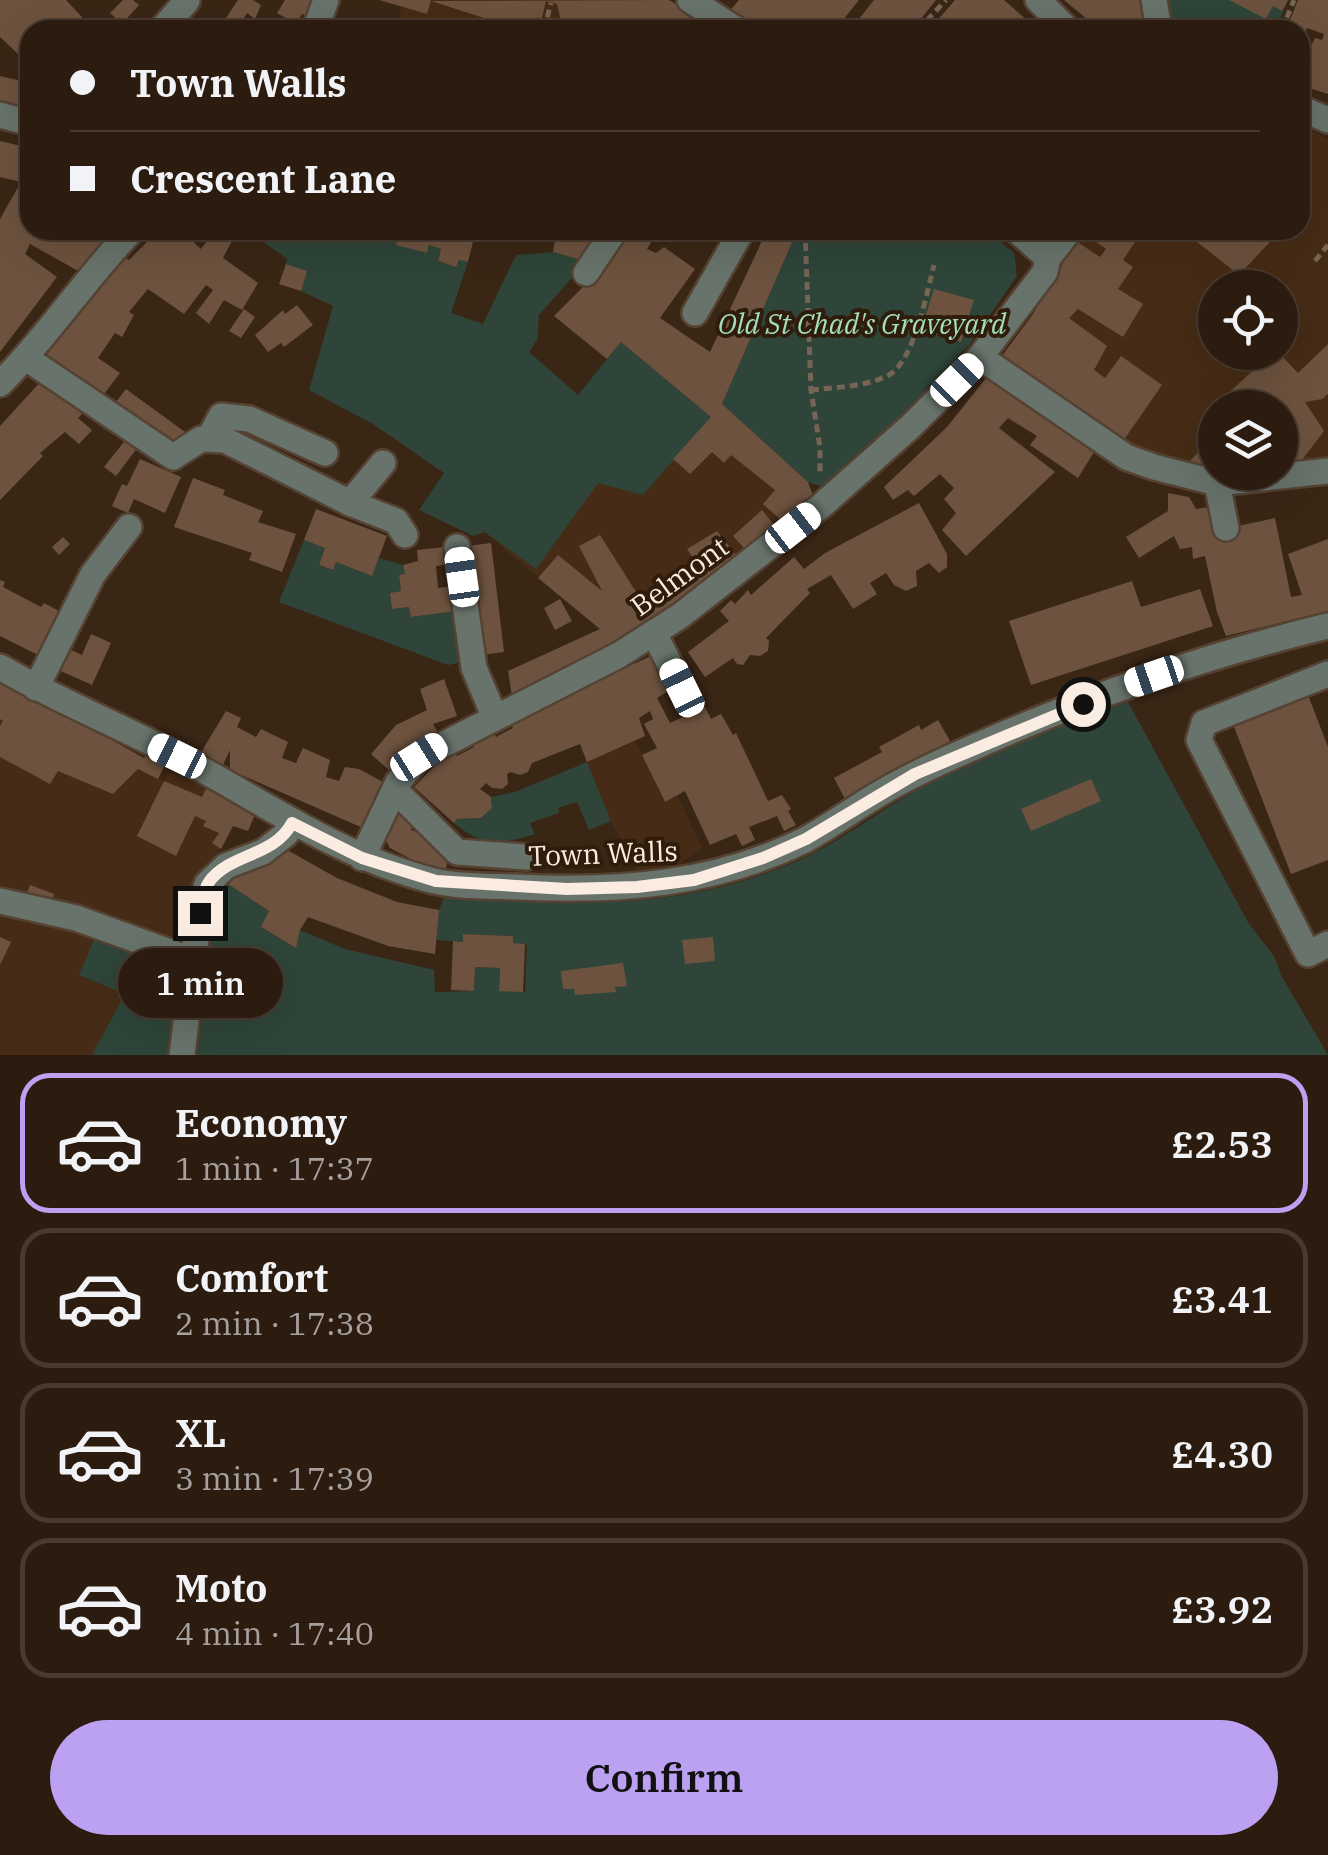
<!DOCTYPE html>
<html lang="en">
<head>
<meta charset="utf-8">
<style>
	:root { --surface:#2c1c10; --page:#342519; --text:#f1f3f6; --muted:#a6a19f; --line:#483a30; --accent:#bca0f2 }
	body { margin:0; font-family:"IBM Plex Serif",serif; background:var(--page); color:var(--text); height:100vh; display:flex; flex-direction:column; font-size:38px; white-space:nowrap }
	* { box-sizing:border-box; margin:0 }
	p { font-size:32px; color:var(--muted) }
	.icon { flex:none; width:55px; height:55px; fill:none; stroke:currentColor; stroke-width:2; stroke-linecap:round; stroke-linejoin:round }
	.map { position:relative; height:1055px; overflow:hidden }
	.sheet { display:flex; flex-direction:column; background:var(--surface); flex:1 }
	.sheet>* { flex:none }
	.guide { position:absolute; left:20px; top:20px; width:1290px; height:220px; border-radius:30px; box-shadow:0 10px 40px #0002,0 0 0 2px var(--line); display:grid; align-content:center; height:220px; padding:0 50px; background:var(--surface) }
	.fabs { position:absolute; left:1198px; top:270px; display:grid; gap:20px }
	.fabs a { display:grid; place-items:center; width:100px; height:100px; border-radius:50%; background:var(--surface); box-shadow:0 10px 40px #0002,0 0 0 2px var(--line); font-size:50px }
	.end { position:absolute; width:45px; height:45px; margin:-22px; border:12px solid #fbece2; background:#111; box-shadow:0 0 0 5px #111 }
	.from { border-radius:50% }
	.bubble { position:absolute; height:70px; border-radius:35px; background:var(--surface); box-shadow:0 10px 40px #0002,0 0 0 2px var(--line); font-size:32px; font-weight:600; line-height:70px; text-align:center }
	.car { position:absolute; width:30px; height:60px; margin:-30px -15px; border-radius:12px; box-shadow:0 0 8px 2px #0007; background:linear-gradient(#fff 24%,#345 0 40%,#fff 0 76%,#345 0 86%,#fff 0) }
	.guide b { display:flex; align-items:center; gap:35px; height:95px; font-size:38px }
	.guide b+b { border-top:2px solid var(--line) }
	.guide i { width:25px; height:25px; background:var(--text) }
	ul { padding:18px 0 0; list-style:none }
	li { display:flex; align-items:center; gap:30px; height:140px; margin:0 20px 15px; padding:0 30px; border:5px solid var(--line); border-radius:30px }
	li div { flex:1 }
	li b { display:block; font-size:38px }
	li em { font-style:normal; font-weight:600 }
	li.selected { border-color:var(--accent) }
	li>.icon { width:90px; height:90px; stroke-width:1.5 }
	.button { display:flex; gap:20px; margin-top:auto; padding:20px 50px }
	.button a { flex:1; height:115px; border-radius:60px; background:var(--accent); color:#111; font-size:40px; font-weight:600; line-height:115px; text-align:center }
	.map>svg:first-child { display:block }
	.built { fill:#462c16; fill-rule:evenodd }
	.green { fill:#2f4539 }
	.building { fill:#6d533f; fill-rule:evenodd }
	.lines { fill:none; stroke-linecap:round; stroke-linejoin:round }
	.minor-casing { stroke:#554232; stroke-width:30 }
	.path { stroke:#766455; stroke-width:5; stroke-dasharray:8 5; stroke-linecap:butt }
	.minor { stroke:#68736b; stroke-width:25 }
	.route { stroke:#fbece2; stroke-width:12 }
	.labels { text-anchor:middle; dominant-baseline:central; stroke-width:8; stroke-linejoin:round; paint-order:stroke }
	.park-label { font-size:28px; font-style:italic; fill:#a3debe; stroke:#301c0b }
	.street-label { font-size:28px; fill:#fbece2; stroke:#301c0b }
</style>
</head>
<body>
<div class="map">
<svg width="1328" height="1055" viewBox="0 0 1328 1055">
	<rect width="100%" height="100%" fill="#3a2615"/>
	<!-- built -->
	<g class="built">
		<polygon points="376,0 669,0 721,30 398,30 401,7"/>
		<path d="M1300 126 1328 139V464L1302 460 1280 408H1215V468L1151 459 999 360 1033 314 1084 230H1300ZM1215 288H1280V352H1215Z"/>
		<polygon points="722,404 808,482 813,496 775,526 749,554 600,629 484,532 547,445 643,495"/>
		<polygon points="0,679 144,758 139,769 164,781 170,770 256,812 248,831 233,826 221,849 192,882 169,1055 0,1055"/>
		<polygon points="639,718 645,736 636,741 664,802 678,796 702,848 673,868 639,874 611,821 580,744"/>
	</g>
	<!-- green -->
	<g class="green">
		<polygon points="1164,0 1288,0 1275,30 1170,30"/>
		<polygon points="247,230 371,230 371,233 385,237 387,230 398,233 396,245 427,252 429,245 441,249 438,262 456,266 459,260 468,262 451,313 483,324 516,255 553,252 581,260 585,263 539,315 537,340 529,352 578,395 621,342 711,417 643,495 598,483 536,569 485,532 473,536 419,510 444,473 373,424 309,390 333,306 301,291 306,271 286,264 287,259"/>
		<polygon points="797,230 986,230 1014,253 1017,276 969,345 885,432 823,487 808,482 722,404"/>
		<polygon points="304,540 325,548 319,565 332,570 336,562 372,576 379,558 403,565 405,574 399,575 401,591 390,593 392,609 409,607 411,617 461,610 466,661 448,665 279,602"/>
		<path d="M1128 702 1249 924 1274 956 1282 977 1328 1055H190L211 915 228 884 269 911 262 928 295 947 300 930 345 949 434 970 435 992 474 991 475 967 500 968 499 990 525 992 527 945 513 943V936L464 934 463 942 436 940 439 910 445 895C561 905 669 912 781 868 836 847 880 809 932 781 994 748 1062 725 1128 702Z"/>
		<path d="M587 762 611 821 589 830 577 802 558 808 559 813 530 823 535 834C500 845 483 847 454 823L457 819 481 818 492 808 491 797 515 792Z"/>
		<polygon points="96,935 148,951 180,970 169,1055 92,1055 125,994 79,975"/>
	</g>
	<!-- building -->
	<g class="building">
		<polygon points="0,0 66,0 94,30 30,30 30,65 0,37"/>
		<polygon points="123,0 133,0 139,5 122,24 110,13"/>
		<polygon points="238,0 253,0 261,5 255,19 247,13 237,30 218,30"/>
		<polygon points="285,0 312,0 306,16 302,14 296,24 277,13"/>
		<polygon points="380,0 431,0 427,14"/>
		<polygon points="669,0 721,30 557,30 560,17 557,4 546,1 539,30 484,30 487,19 431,1"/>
		<polygon points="739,0 859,0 835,30 747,30 726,15"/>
		<polygon points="874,0 936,0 912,30 850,30"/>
		<polygon points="955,0 1004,0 1038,30 929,30"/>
		<polygon points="1064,0 1145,0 1147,30 1100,30"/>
		<polygon points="1229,0 1288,0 1282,11 1273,6 1266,19"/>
		<path d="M1298 0H1328V94L1300 85V30H1286ZM1307 28 1324 34 1322 40 1315 38 1311 46 1302 42Z"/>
		<polygon points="0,76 30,83 30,110 0,103"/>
		<polygon points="0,141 30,148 30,230 68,230 75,233 77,230 118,230 80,272 30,244 25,254 57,277 0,352 0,219 21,182 0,177"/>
		<polygon points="159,230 180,230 201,249 214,231 232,241 223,258 258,283 242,310 224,300 209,324 196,313 213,290 206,285 184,314 148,289 129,312 134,315 122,337 115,333 98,358 120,373 101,398 45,356 121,255 129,260"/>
		<polygon points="392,230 469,230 468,236 474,238 468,262 459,260 456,267 438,261 441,249 429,245 427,253 396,245 398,233"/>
		<polygon points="548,230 595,230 589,251 581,260 553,252 556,233 548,233"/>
		<polygon points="622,230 723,230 718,241 681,240 681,236 670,236 670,239 653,239 647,249 656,253 664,247 695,269 660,318 710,352 767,230 796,233 722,404 808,482 813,496 782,521 763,504 775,490 731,455 724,463 712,452 690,474 673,459 711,417 621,342 607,359 554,316 590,280"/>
		<polygon points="1080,230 1124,230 1137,239 1123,260 1133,267 1118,289 1143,304 1123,337 1078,309 1069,318 1107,346 1094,370 1105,378 1121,356 1162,385 1121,444 999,360 1033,314 1076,241 1100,257 1106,249"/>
		<polygon points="1182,230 1215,230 1225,240 1236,230 1281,230 1239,275"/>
		<polygon points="286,264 307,271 301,291 279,284"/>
		<polygon points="934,289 974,300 961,342 921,330"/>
		<polygon points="297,305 313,325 284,347 281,343 268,352 255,335 283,310 285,314"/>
		<polygon points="244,309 255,317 241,338 229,331"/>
		<polygon points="1328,344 1328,394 1322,399 1305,402 1324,431 1302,460 1280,463 1280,408 1234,408 1222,399 1273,352 1278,352 1298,373"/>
		<polygon points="990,373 1099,444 1078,478 1030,445 1037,436 1008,418 999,428 1055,472 966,556 942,530 956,513 944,499 954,488 940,474 914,496 908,490 893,500 884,487 947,427"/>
		<polygon points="43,379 82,414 78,418 92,430 79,444 65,432 40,453 43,456 0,500 0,426"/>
		<polygon points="126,389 185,432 177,443 166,434 161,441 113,406"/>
		<polygon points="1215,435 1215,468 1187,464"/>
		<polygon points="127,438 138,447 116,476 104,467"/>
		<polygon points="140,459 181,477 165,513 134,499 128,513 112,506 122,484 127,486"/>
		<polygon points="193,478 225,490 223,495 263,511 258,522 296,534 282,572 249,560 252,553 174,527"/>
		<polygon points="1168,493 1189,497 1196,509 1214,506 1219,530 1275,518 1291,597 1302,595 1288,554 1328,539 1328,611 1226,636 1217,612 1205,556 1193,559 1192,547 1180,549 1174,536 1139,558 1126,537 1168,511"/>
		<polygon points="919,503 947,554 947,567 939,573 929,563 916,571 917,586 906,591 894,585 886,573 870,583 877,594 853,609 831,575 807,589 810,593 766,638 769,641 768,651 760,656 750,655 743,665 737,664 733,658 705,677 688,652 729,621 720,611 731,600 735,604 748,590 751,595 794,557 804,569 825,553"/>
		<polygon points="316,509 387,536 372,576 336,562 333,570 319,565 325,548 304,540"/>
		<polygon points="762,510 775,526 749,554 733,536"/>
		<polygon points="717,531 740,560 613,651 513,702 508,671 600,629 538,578 558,555 602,591 579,546 600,535 643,603 682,577 678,571 690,564 694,568 698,566 687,549"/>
		<polygon points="63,537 70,544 59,555 52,547"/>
		<polygon points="491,543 504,652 481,655 468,546"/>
		<polygon points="444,547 445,565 436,566 438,588 452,586 456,611 411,617 409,607 392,609 390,593 401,591 399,575 405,574 403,565 418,561 417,550"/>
		<polygon points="0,580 5,582 3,587 41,607 44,603 59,611 40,656 0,636"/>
		<polygon points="1132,581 1141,607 1200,589 1213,626 1031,685 1009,621"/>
		<polygon points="560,599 572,621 555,630 544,608"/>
		<polygon points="91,634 111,643 92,685 52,667 62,646 82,655"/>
		<polygon points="651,656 670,690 657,698 670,723 705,707 711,719 721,714 733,735 736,733 768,801 782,795 791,809 788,811 796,825 784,831 777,816 749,827 755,840 742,846 736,834 710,845 685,791 665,802 642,755 657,748 644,724 653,719 650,711 639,718 645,736 587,762 580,744 532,763 528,772 520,775 511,772 507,774 508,784 502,789 492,788 486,783 480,789 491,797 492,808 481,818 457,819 454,823 414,787 447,753 451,751 457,756 474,747 470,740 492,728 496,737 513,728 509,721"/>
		<polygon points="0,678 144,758 147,751 167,761 158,779 138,769 113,794 58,771 50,784 0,757 0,726 3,721 0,719"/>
		<polygon points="444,679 457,716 433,724 440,736 391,772 371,754 396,725 427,710 420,689"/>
		<polygon points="1308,695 1328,747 1328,860 1291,874 1233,724"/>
		<polygon points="226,711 241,718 237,727 256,737 261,729 288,742 282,758 296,763 303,748 330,760 326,777 339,781 345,767 359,769 383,782 363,828 230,770 230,750 221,769 200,754"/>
		<polygon points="938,720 950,741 845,799 834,778 882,752 879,747 919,725 921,730"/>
		<polygon points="1091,779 1101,801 1031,831 1021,809"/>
		<polygon points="164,781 202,797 206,789 256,812 248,831 233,826 221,849 212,843 219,833 203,826 206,821 195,816 176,856 137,836"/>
		<polygon points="401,807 416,812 411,830 440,839 451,850 445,871 422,865 390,848 385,839"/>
		<polygon points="289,851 337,878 397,902 439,910 435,954 388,946 308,917 300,930 296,948 261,927 269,911 228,884 234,872"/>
		<polygon points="30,885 54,894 48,911 23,903"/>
		<polygon points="463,934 513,936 513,943 525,944 523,992 499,991 500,968 475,967 474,991 451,990 453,941 463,942"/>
		<polygon points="0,937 11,942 0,965"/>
		<polygon points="713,937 715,961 685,964 682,940"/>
		<polygon points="623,963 627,986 615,987 616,992 575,995 574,989 563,989 561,971"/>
	</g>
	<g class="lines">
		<!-- minor casing -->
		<g class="minor-casing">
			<g id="minor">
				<polyline points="690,0 737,30"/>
				<polyline points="1038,0 1068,30"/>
				<polyline points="1154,0 1159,30"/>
				<polyline points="161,30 187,1"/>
				<polyline points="315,30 326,0"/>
				<polyline points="1300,108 1328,120"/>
				<polyline points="0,115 30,123"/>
				<polyline points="1016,230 1048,258"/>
				<polyline points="1048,258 1070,230"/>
				<polyline points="586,273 615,230"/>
				<polyline points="695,313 742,230"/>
				<polyline points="980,357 1126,457 1154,467 1217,483 1328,471"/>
				<polyline points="26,358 173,457 201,439 225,440 350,503 396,521 405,535"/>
				<path d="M0 384C48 336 85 279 132 230"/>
				<polyline points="210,437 221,416 249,419 325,453"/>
				<polyline points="1217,483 1226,528"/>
				<polyline points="350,503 383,463"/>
				<polyline points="457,547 474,668 495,718"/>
				<polyline points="654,633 682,689"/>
				<path d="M0 667C57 700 118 725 176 755 262 801 339 857 434 881 460 887 490 886 517 887 617 892 714 885 805 840 827 828 848 813 869 800 899 781 931 766 963 752 1081 699 1203 656 1328 626"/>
				<polyline points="1328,674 1204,723 1199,740 1308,954 1328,944"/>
				<polyline points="36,688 93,574 129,527"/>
				<polyline points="395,790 457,852 526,857"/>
				<polyline points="362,858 398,782 419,757 619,655 680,616 821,506 911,426 980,357 1045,272 1048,258"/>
				<polyline points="0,901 76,918 195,961"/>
				<polyline points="182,1055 199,913 207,884 226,866 263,852 286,834 292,823"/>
			</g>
		</g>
		<!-- path -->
		<g class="path">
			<polyline points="544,30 551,3"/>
			<polyline points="918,30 946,0"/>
			<polyline points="1282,30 1294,0"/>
			<polyline points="805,230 811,390 820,448 820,473"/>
			<polyline points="1315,261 1328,245"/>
			<path d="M811 390C836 387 866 387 889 375 914 361 927 292 934 265"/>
		</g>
		<!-- minor -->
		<use href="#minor" class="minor"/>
	</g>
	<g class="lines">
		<!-- route -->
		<path class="route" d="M200 913C202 903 203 890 209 882 230 853 274 857 292 823L362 858 436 881 567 889 637 887 694 880 763 858 806 839 915 774 1083 704"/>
	</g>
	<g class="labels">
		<!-- park labels -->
		<g class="park-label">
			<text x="862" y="323">Old St Chad's Graveyard</text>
		</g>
		<!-- street labels -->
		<g class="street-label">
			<text transform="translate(679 576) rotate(-36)">Belmont</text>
			<text transform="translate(603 853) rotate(-2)">Town Walls</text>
		</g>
	</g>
</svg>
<div class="fabs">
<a><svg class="icon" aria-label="locate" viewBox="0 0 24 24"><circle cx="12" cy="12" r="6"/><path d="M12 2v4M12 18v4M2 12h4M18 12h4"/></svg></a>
<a><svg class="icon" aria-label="layers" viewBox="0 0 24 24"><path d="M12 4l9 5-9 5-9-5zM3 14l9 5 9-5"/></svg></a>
</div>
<i class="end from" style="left:1083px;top:704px"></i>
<i class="end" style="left:200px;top:913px"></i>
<div class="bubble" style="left:118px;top:948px;width:165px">1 min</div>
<i class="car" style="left:957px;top:380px;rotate:45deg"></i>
<i class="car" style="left:793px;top:528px;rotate:52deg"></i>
<i class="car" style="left:462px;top:577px;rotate:352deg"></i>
<i class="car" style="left:1154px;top:676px;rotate:251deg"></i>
<i class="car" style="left:682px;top:688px;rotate:334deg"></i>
<i class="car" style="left:177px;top:756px;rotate:296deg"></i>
<i class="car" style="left:419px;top:757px;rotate:58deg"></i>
<div class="guide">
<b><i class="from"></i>Town Walls</b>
<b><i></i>Crescent Lane</b>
</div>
</div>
<section class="sheet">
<ul>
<li class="selected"><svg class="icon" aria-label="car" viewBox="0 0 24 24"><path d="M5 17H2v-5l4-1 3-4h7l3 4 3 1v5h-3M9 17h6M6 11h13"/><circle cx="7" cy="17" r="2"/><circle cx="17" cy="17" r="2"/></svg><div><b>Economy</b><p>1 min · 17:37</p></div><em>£2.53</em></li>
<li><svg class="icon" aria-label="car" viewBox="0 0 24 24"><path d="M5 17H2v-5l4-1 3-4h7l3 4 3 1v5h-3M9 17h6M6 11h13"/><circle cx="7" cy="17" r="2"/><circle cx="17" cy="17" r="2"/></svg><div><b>Comfort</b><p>2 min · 17:38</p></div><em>£3.41</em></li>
<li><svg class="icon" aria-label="car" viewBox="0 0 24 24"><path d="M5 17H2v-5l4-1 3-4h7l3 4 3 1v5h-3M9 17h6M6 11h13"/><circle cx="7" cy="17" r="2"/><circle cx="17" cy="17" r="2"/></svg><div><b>XL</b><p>3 min · 17:39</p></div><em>£4.30</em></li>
<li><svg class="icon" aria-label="car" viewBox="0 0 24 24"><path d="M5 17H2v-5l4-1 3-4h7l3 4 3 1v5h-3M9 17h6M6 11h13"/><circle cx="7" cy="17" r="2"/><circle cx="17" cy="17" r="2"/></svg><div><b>Moto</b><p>4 min · 17:40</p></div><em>£3.92</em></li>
</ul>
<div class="button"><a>Confirm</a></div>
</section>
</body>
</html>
